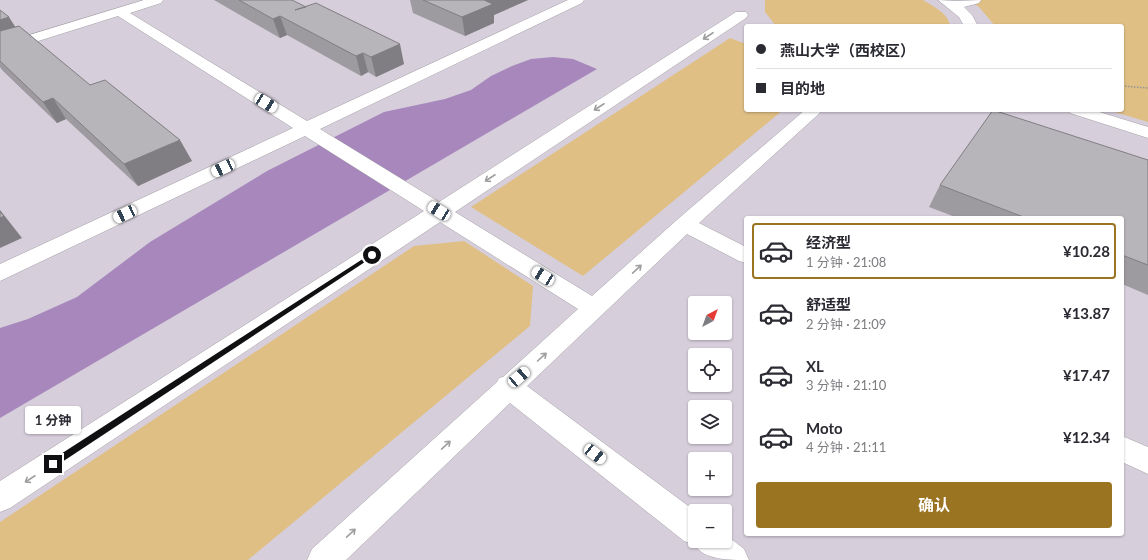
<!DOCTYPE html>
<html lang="zh">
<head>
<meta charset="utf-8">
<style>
	:root { --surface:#fff; --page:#f7f7f7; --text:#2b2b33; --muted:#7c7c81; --line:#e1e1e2; --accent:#9b7421 }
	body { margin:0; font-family:Lato,"Noto Sans SC",sans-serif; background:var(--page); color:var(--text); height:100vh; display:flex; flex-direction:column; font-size:15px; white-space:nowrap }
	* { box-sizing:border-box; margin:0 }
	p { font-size:13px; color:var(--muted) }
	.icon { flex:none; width:22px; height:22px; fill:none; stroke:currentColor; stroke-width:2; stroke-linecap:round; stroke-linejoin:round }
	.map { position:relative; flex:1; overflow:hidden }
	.details { position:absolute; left:744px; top:216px; width:380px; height:320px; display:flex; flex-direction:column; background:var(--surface); border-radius:4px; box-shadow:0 1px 3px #0004 }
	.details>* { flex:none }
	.hud { position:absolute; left:744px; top:24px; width:380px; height:88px; border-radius:4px; box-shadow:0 1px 3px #0004; display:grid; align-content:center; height:88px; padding:0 12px; background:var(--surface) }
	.needle { width:26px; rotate:41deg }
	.tools { position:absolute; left:688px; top:296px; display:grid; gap:8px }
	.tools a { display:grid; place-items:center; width:44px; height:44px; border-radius:4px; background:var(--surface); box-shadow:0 1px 3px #0004; font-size:20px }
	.end { position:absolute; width:18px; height:18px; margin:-9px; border:5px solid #100f11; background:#fff; box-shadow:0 0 0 2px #fff }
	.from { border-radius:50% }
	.bubble { position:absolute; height:28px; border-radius:4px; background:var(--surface); box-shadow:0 1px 3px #0004; font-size:13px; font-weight:700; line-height:28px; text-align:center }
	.car { position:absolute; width:12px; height:24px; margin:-12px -6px; border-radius:5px; box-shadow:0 0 3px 1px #0007; background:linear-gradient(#fff 24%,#345 0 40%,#fff 0 76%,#345 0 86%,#fff 0) }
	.hud b { display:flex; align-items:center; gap:14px; height:38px; font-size:15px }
	.hud b+b { border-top:1px solid var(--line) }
	.hud i { width:10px; height:10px; background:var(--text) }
	ul { padding:7px 0 0; list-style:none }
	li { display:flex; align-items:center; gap:12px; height:56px; margin:0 8px 6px; padding:0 4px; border:2px solid transparent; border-radius:4px }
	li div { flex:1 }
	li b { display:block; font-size:15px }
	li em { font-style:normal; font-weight:700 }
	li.on { border-color:var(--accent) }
	li>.icon { width:36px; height:36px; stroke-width:1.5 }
	.primary-button { display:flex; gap:8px; margin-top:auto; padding:8px 12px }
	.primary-button a { flex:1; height:46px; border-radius:4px; background:var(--accent); color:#fff; font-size:16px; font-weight:700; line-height:46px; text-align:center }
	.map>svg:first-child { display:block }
	.built { fill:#d6cedb; fill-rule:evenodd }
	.green { fill:#dfbf84 }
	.water { fill:#a787bc }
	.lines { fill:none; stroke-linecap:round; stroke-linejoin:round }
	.street-casing { stroke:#a5a1a7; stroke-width:1 }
	.path { stroke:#959397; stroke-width:1.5; stroke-dasharray:1.5 1.5; stroke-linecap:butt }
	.street { fill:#fff; fill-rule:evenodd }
	.wall { fill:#9d9ba0 }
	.shaded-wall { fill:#807e82 }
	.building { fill:#b7b4ba; stroke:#807e82 }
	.oneway { stroke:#9f9fa0 }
	.route { fill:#100f11 }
</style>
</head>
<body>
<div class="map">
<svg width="1148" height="560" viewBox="0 0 1148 560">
	<rect width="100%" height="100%" fill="#e0dde3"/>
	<!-- built -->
	<path class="built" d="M0 0H1148V560H0ZM746 26H1122V110H746ZM746 218H1122V534H746ZM695 303H725V333H695ZM695 355H725V385H695ZM695 407H725V437H695ZM695 459H725V489H695ZM695 511H725V541H695Z"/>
	<!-- green -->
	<g class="green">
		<path d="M765 0H923C933 6 949 14 950 26H776L765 12Z"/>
		<polygon points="975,0 1148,0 1148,122 1108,110 1122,110 1122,26 995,26 979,7 970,1"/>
		<polygon points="730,38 746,44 746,110 783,110 583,276 471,207"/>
		<polygon points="464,241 533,286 530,326 248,560 0,560 0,522 414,246"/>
	</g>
	<!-- water -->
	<polygon class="water" points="553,57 573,59 597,69 0,418 0,328 28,319 77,297 150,242 267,171 384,112 445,99 471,90 491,76 512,66 531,59"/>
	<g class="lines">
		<!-- street casing -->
		<g class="street-casing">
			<g id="street">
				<path d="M144 0H163L161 3 130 13 307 121 568 0H584L582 3 320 129 439 202 736 12H746L748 15 746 18 455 212 592 296 678 219 805 110H823L699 223 746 247V263L739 261 687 234 527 386 695 511V541H725V534L744 549 749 560C729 560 704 560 695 545L684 541 510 403 346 560H307L312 549 497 382 499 378 503 377 578 309 440 222 10 508 0 512V481L424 211 305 136 0 281V264L293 128 118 16 0 53V44Z"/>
				<polygon points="938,0 956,1 981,0 979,3 964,7 972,15 978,26 964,26 959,17"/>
				<polygon points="1068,110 1093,110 1148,127 1148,138 1070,113"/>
				<polygon points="1122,436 1148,447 1148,474 1122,462"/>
			</g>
		</g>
		<!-- path -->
		<polyline class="path" points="1122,86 1148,88"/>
		<!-- street -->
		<use href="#street" class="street"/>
	</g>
	<!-- wall -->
	<g class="wall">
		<polygon points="214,0 292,0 404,64 376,77 368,72 361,76 287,35 280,38"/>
		<polygon points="410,0 528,0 494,15 494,23 465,36 413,13"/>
		<polygon points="0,10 15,27 90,85 192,161 138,186 66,119 57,123 2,70 0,67"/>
		<polygon points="1148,160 1148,295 1122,284 1122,218 958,218 929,207 940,185"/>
	</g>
	<!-- shaded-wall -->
	<g class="shaded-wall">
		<polygon points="484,0 528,0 494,15 494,23 465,36 462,17"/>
		<polygon points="280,16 287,35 280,38 273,19"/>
		<polygon points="9,17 21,36 0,43 0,20"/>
		<polygon points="400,44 404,64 376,77 371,57"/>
		<polygon points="363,53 368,72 361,76 356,56"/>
		<polygon points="53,98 66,119 57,123 43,102"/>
		<polygon points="180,140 192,161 138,186 124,164"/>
		<polygon points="0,210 22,238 0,248"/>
	</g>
	<!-- building -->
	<g class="building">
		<polygon points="239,0 292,0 306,7 295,10 316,3 400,44 371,57 363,53 356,56 280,16 273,19"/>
		<polygon points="423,0 484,0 493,4 462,17"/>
		<polygon points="0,10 9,17 0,20"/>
		<polygon points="19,26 90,85 105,80 180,140 124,164 53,98 43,102 0,61 0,31"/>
		<polygon points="993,110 1148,160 1148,265 1122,255 1122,218 1026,218 940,185"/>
		<polygon points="0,212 4,216 0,218"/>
	</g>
	<!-- one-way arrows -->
	<defs><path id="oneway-shaft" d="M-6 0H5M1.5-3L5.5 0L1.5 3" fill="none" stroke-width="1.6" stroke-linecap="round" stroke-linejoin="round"/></defs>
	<g class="oneway">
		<use href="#oneway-shaft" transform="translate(708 36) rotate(147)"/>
		<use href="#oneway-shaft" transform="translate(599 107) rotate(147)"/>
		<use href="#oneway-shaft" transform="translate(490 178) rotate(147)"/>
		<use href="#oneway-shaft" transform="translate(637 269) rotate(-43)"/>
		<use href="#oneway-shaft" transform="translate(542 357) rotate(-42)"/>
		<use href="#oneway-shaft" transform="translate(446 445) rotate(-43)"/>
		<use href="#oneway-shaft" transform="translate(30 479) rotate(147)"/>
		<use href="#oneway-shaft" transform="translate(351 533) rotate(-43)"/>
	</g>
	<!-- route -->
	<polygon class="route" points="372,253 375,255 374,256 56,466 50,466 50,461"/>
</svg>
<div class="tools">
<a><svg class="needle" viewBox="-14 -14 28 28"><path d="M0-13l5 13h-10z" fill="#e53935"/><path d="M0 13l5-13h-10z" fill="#7c7c81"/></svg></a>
<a><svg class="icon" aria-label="locate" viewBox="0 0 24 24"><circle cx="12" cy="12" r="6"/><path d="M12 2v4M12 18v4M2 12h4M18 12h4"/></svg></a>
<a><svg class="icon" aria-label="layers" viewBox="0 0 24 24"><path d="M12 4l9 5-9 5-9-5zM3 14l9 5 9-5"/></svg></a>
<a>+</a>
<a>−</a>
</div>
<i class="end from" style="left:372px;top:255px"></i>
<i class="end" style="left:53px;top:464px"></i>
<div class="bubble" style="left:25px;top:406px;width:56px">1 分钟</div>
<i class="car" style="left:266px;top:103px;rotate:122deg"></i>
<i class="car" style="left:223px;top:168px;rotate:245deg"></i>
<i class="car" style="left:439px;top:211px;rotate:302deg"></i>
<i class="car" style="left:125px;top:214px;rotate:245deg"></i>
<i class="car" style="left:543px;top:276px;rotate:302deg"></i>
<i class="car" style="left:519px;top:377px;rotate:49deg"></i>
<i class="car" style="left:595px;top:454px;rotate:128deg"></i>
<div class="hud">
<b><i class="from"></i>燕山大学（西校区）</b>
<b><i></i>目的地</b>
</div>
<section class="details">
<ul>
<li class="on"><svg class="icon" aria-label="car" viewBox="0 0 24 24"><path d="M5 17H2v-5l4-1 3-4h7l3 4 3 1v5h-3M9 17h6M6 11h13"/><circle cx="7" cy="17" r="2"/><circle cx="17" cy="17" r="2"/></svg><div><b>经济型</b><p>1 分钟 · 21:08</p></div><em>¥10.28</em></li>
<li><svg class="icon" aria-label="car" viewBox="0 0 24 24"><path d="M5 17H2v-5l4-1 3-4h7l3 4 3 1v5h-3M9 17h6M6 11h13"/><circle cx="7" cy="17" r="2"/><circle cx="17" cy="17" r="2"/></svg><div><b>舒适型</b><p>2 分钟 · 21:09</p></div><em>¥13.87</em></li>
<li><svg class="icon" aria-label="car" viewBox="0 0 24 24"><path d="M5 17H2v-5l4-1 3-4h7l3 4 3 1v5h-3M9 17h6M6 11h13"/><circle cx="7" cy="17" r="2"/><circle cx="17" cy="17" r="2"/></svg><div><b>XL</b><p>3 分钟 · 21:10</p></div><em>¥17.47</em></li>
<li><svg class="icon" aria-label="car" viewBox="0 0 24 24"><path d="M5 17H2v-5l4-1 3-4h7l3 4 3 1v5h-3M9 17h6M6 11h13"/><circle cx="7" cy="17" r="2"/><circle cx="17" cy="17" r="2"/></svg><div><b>Moto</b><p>4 分钟 · 21:11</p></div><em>¥12.34</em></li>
</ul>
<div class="primary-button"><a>确认</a></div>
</section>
</div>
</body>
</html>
